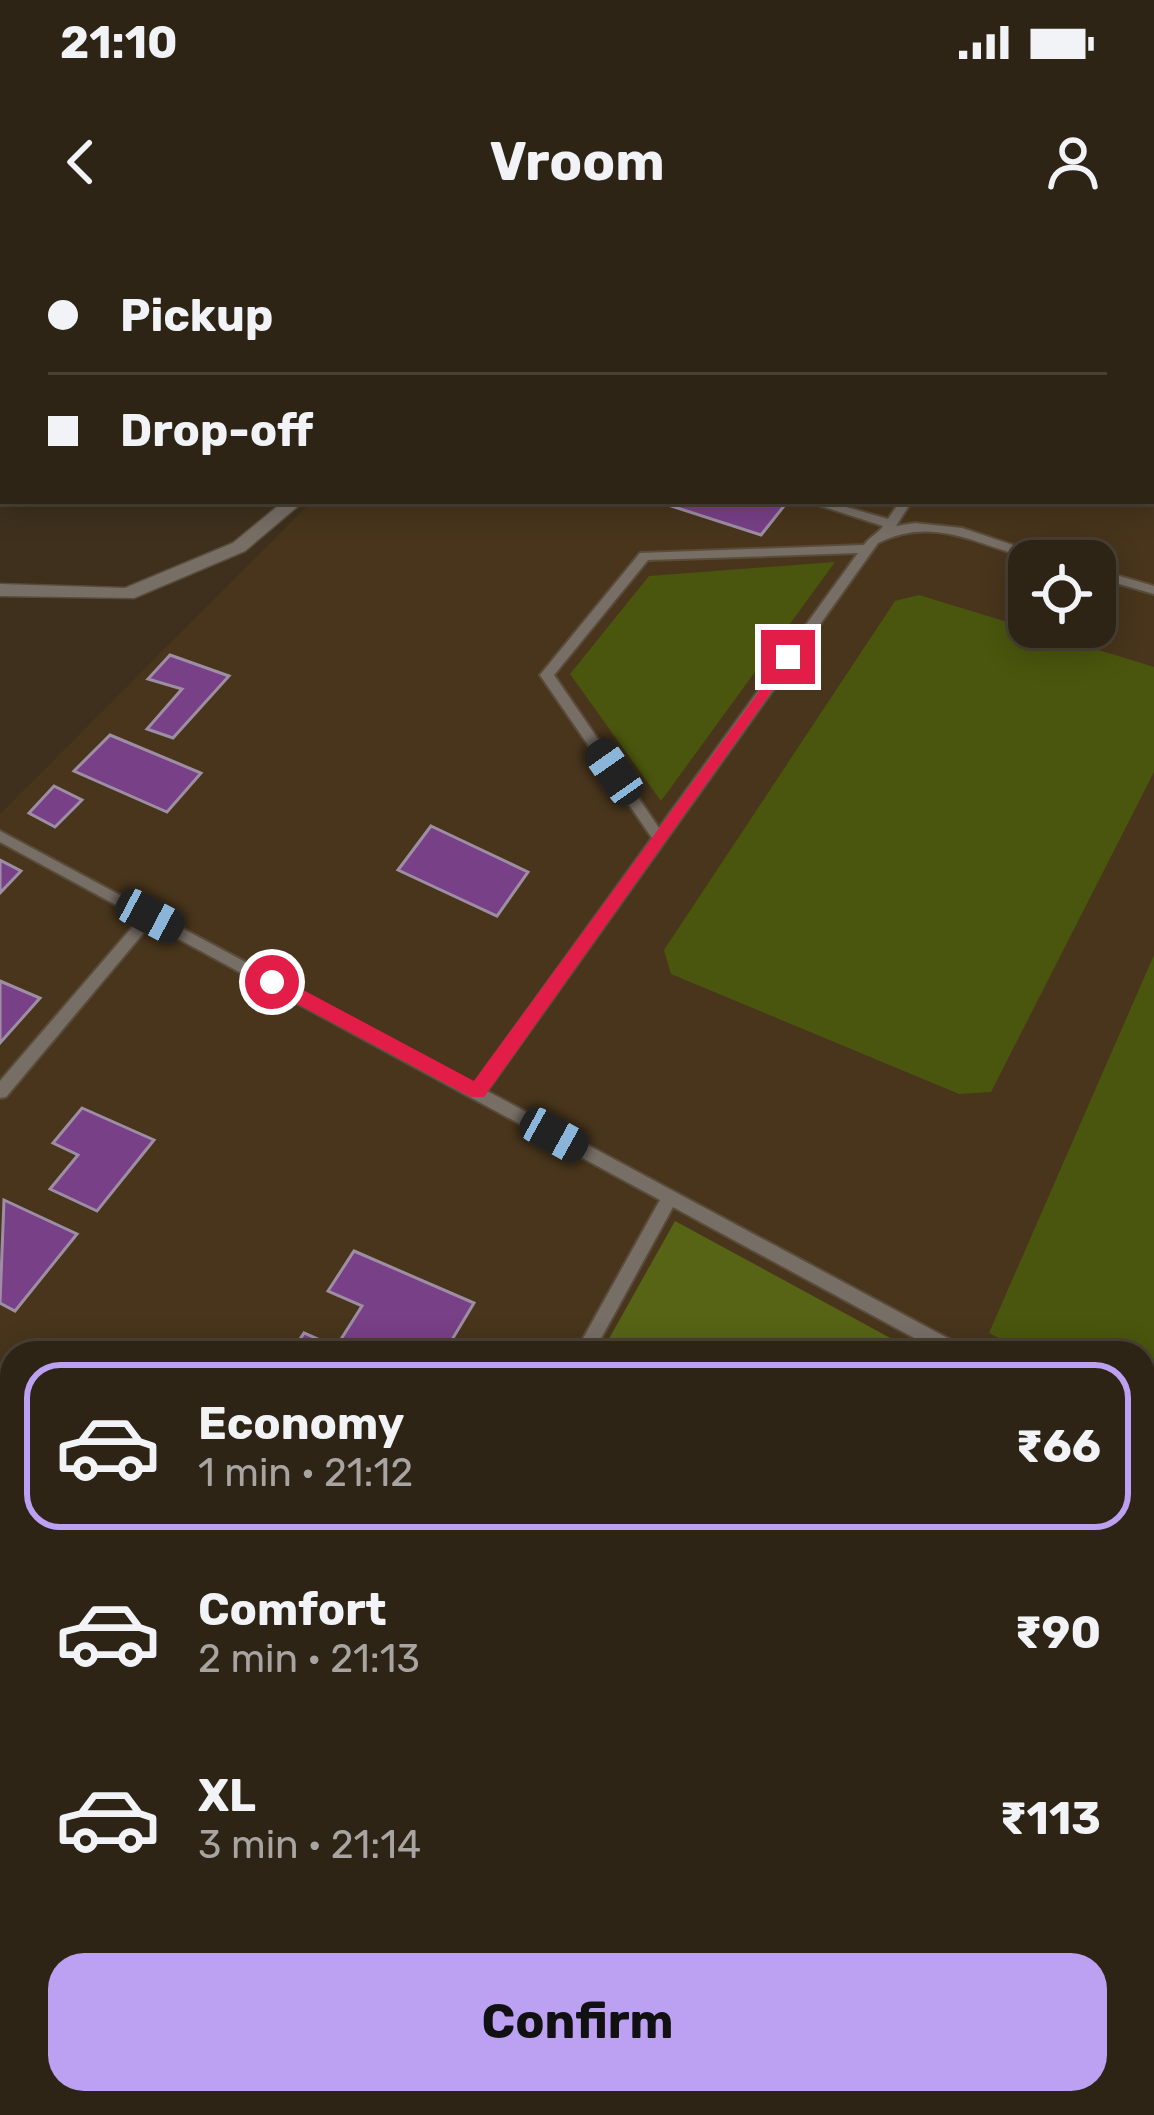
<!DOCTYPE html>
<html lang="en">
<head>
<meta charset="utf-8">
<style>
	:root { --surface:#2e2416; --page:#362c1f; --text:#f1f3f6; --muted:#a7a4a1; --line:#494135; --accent:#bca0f2 }
	body { margin:0; font-family:Rubik,sans-serif; background:var(--page); color:var(--text); height:100vh; display:flex; flex-direction:column; font-size:45px; white-space:nowrap }
	* { box-sizing:border-box; margin:0 }
	p { font-size:39px; color:var(--muted) }
	.icon { flex:none; width:66px; height:66px; fill:none; stroke:currentColor; stroke-width:2; stroke-linecap:round; stroke-linejoin:round }
	.map { position:relative; flex:1; overflow:hidden }
	.sheet { position:absolute; left:0px; top:1101px; width:1155px; height:774px; display:flex; flex-direction:column; background:var(--surface); border-radius:36px 36px 0 0; box-shadow:0 6px 30px #0003,0 0 0 3px var(--line) }
	.sheet>* { flex:none }
	.banner { position:absolute; left:0px; top:0px; width:1155px; height:264px; box-shadow:0 6px 30px #0003,0 0 0 3px var(--line); display:grid; align-content:center; height:264px; padding:0 48px; background:var(--surface) }
	.fabs { position:absolute; left:1008px; top:300px; display:grid; gap:24px }
	.fabs a { display:grid; place-items:center; width:108px; height:108px; border-radius:24px; background:var(--surface); box-shadow:0 6px 30px #0003,0 0 0 3px var(--line); font-size:60px }
	.end { position:absolute; width:54px; height:54px; margin:-27px; border:15px solid #e11d48; background:#fff; box-shadow:0 0 0 6px #fff }
	.from { border-radius:50% }
	.car { position:absolute; width:36px; height:72px; margin:-36px -18px; border-radius:15px; box-shadow:0 0 9px 3px #0007; background:linear-gradient(#222 24%,#8ab4d8 0 40%,#222 0 76%,#8ab4d8 0 86%,#222 0) }
	.banner b { display:flex; align-items:center; gap:42px; height:114px; font-size:45px }
	.banner b+b { border-top:3px solid var(--line) }
	.banner i { width:30px; height:30px; background:var(--text) }
	ul { padding:21px 0 0; list-style:none }
	li { display:flex; align-items:center; gap:36px; height:168px; margin:0 24px 18px; padding:0 24px; border:6px solid transparent; border-radius:36px }
	li div { flex:1 }
	li b { display:block; font-size:45px }
	li em { font-style:normal; font-weight:700 }
	li.active { border-color:var(--accent) }
	li>.icon { width:108px; height:108px; stroke-width:1.5 }
	.cta { display:flex; gap:24px; margin-top:auto; padding:24px 48px }
	.cta a { flex:1; height:138px; border-radius:36px; background:var(--accent); color:#111; font-size:48px; font-weight:700; line-height:138px; text-align:center }
	.status { display:flex; justify-content:space-between; align-items:center; height:84px; padding:0 60px; background:var(--surface); direction:ltr }
	.status svg { height:33px; fill:currentColor }
	header { display:flex; justify-content:space-between; align-items:center; height:156px; padding:0 48px; background:var(--surface); font-size:54px; font-weight:700 }
	.map>svg:first-child { display:block }
	.built { fill:#48351c; fill-rule:evenodd }
	.green { fill:#4a560d }
	.forest { fill:#576416 }
	.building { fill:#784087; stroke:#9e8ea3; stroke-width:3 }
	.lines { fill:none; stroke-linecap:round; stroke-linejoin:round }
	.lane-casing { stroke:#594c3a; stroke-width:4 }
	.street-casing { stroke:#594c3a; stroke-width:3 }
	.lane { fill:#776e66; fill-rule:evenodd }
	.street { fill:#776e66; fill-rule:evenodd }
	.route { fill:#e11d48 }
</style>
</head>
<body>
<div class="status"><b>21:10</b><svg viewBox="0 0 49 12"><path d="M0 12V9h3v3zM5 12V6h3v6zM10 12V3h3v9zM15 12V0h3v12zM26 1h20v11H26zM47 4h2v5h-2z"/></svg></div>
<header><svg class="icon" aria-label="back" viewBox="0 0 24 24"><path d="M15 5l-7 7 7 7"/></svg>Vroom<svg class="icon" aria-label="person" viewBox="0 0 24 24"><circle cx="12" cy="8" r="4"/><path d="M4 21q1-7 8-7t8 7"/></svg></header>
<div class="map">
<svg width="1154" height="1875" viewBox="0 0 1154 1875">
	<rect width="100%" height="100%" fill="#3e301d"/>
	<!-- built -->
	<path class="built" d="M571 0H1154V1413L1143 1407V1113H12V1863H586L580 1875H0V574L312 261H1152V3H568ZM1029 321H1095V387H1029Z"/>
	<!-- green -->
	<g class="green">
		<polygon points="835,322 661,561 570,434 649,336"/>
		<polygon points="919,355 1154,427 1154,532 991,852 959,854 671,734 664,710 895,361"/>
		<polygon points="1154,715 1154,1181 1143,1175 1143,1113 1027,1113 989,1093"/>
	</g>
	<!-- forest -->
	<g class="forest">
		<polygon points="675,981 918,1113 601,1113"/>
		<polygon points="1143,1235 1154,1241 1154,1396 1143,1390"/>
	</g>
	<!-- building -->
	<g class="building">
		<polygon points="769,261 784,266 761,295 662,263"/>
		<polygon points="170,415 229,436 173,498 147,489 182,449 148,439"/>
		<polygon points="110,495 201,533 167,572 74,531"/>
		<polygon points="54,546 82,560 55,587 29,573"/>
		<polygon points="431,586 528,632 497,676 398,630"/>
		<polygon points="0,620 21,631 0,653"/>
		<polygon points="0,741 40,758 0,803"/>
		<polygon points="82,868 154,900 97,971 50,949 78,915 53,903"/>
		<polygon points="4,960 77,994 15,1071 0,1063"/>
		<polygon points="354,1011 474,1063 444,1113 291,1113 304,1093 336,1107 362,1066 328,1051"/>
	</g>
	<g class="lines">
		<!-- lane casing -->
		<g class="lane-casing">
			<g id="lane">
				<polygon points="810,0 827,0 831,3 814,3"/>
				<polygon points="1076,0 1086,0 1084,3 1074,3"/>
				<path d="M806 261H825L888 279 900 261H912L896 286 915 283 962 288 1060 321C995 321 946 269 878 303L487 851 964 1107 967 1113H942L673 967 593 1113H575L660 960 151 684 6 857 0 858V841L140 678 0 602V591L474 844 652 598 540 435 640 313 864 305C870 296 878 294 883 286ZM858 313 659 588 554 435 648 320Z"/>
				<polygon points="1095,329 1154,346 1154,354 1095,337"/>
				<polygon points="1143,1204 1154,1209 1154,1226 1143,1221"/>
				<polygon points="133,1863 157,1863 152,1875 128,1875"/>
			</g>
		</g>
		<!-- street casing -->
		<g class="street-casing">
			<g id="street">
				<polygon points="557,0 573,0 555,3"/>
				<polygon points="284,261 304,261 245,311 134,358 0,356 0,344 125,348 233,303"/>
			</g>
		</g>
		<!-- lane -->
		<use href="#lane" class="lane"/>
		<!-- street -->
		<use href="#street" class="street"/>
	</g>
	<!-- route -->
	<polygon class="route" points="788,412 793,421 484,857 471,857 266,747 266,737 279,737 474,841"/>
</svg>
<div class="fabs">
<a><svg class="icon" aria-label="locate" viewBox="0 0 24 24"><circle cx="12" cy="12" r="6"/><path d="M12 2v4M12 18v4M2 12h4M18 12h4"/></svg></a>
</div>
<i class="end from" style="left:272px;top:742px"></i>
<i class="end" style="left:788px;top:417px"></i>
<i class="car" style="left:614px;top:532px;rotate:325deg"></i>
<i class="car" style="left:150px;top:676px;rotate:118deg"></i>
<i class="car" style="left:554px;top:895px;rotate:119deg"></i>
<div class="banner">
<b><i class="from"></i>Pickup</b>
<b><i></i>Drop-off</b>
</div>
<section class="sheet">
<ul>
<li class="active"><svg class="icon" aria-label="car" viewBox="0 0 24 24"><path d="M5 17H2v-5l4-1 3-4h7l3 4 3 1v5h-3M9 17h6M6 11h13"/><circle cx="7" cy="17" r="2"/><circle cx="17" cy="17" r="2"/></svg><div><b>Economy</b><p>1 min · 21:12</p></div><em>₹66</em></li>
<li><svg class="icon" aria-label="car" viewBox="0 0 24 24"><path d="M5 17H2v-5l4-1 3-4h7l3 4 3 1v5h-3M9 17h6M6 11h13"/><circle cx="7" cy="17" r="2"/><circle cx="17" cy="17" r="2"/></svg><div><b>Comfort</b><p>2 min · 21:13</p></div><em>₹90</em></li>
<li><svg class="icon" aria-label="car" viewBox="0 0 24 24"><path d="M5 17H2v-5l4-1 3-4h7l3 4 3 1v5h-3M9 17h6M6 11h13"/><circle cx="7" cy="17" r="2"/><circle cx="17" cy="17" r="2"/></svg><div><b>XL</b><p>3 min · 21:14</p></div><em>₹113</em></li>
</ul>
<div class="cta"><a>Confirm</a></div>
</section>
</div>
</body>
</html>
